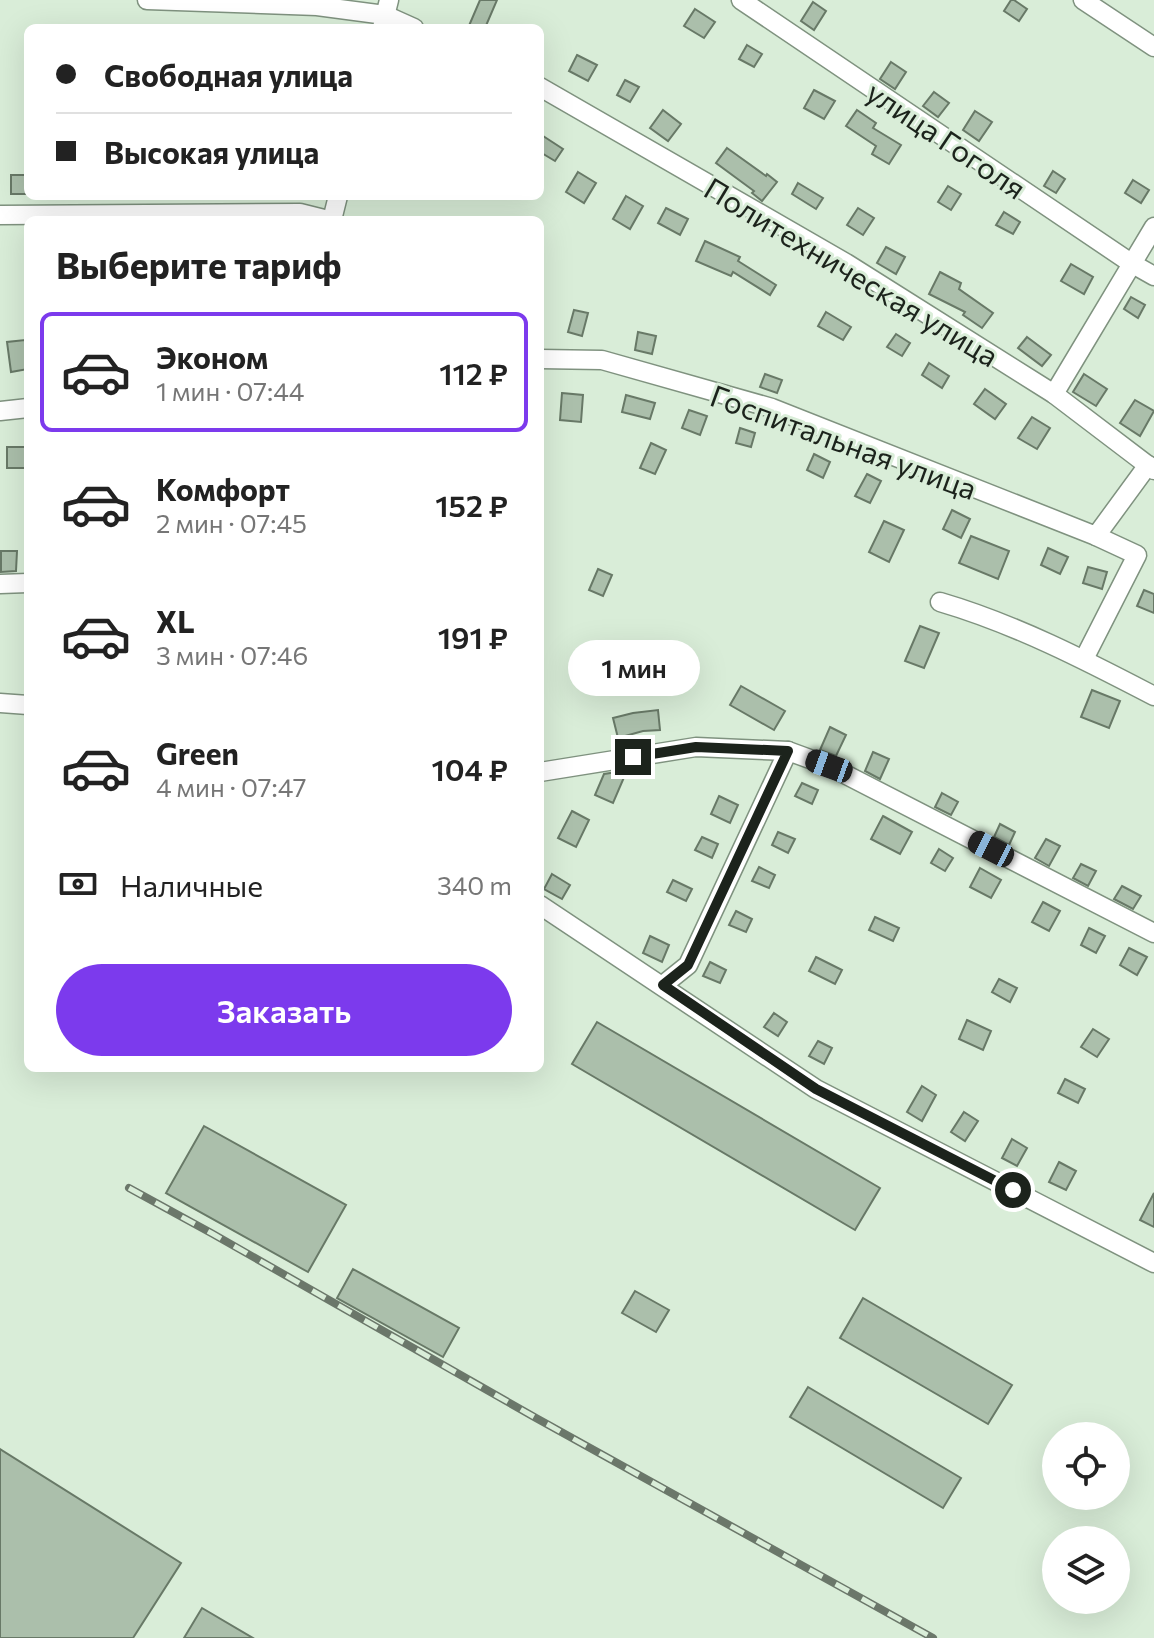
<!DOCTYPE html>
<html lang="ru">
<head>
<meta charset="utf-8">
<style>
	:root { --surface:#fff; --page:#f2f2f2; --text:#222; --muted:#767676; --line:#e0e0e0; --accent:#7c3aed }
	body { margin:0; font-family:Commissioner,sans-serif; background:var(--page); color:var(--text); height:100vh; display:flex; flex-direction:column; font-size:30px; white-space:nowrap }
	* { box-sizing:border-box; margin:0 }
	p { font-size:26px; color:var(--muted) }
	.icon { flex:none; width:44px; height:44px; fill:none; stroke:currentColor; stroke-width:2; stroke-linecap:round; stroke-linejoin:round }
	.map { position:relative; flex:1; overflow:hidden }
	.details { position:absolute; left:24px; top:216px; width:520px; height:856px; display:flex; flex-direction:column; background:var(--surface); border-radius:12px; box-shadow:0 8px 32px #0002 }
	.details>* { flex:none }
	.guide { position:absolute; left:24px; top:24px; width:520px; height:176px; border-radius:12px; box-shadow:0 8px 32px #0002; display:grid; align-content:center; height:176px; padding:0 32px; background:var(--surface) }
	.tools { position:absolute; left:1042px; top:1422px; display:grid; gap:16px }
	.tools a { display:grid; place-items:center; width:88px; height:88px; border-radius:50%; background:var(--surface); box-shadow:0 8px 32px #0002; font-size:40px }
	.end { position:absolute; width:36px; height:36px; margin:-18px; border:10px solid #1c231c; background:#fff; box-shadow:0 0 0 4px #fff }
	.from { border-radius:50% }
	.bubble { position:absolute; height:56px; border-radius:28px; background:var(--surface); box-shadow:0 8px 32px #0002; font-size:26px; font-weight:600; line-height:56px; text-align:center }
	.car { position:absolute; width:24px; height:48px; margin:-24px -12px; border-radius:10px; box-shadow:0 0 6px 2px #0007; background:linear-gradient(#222 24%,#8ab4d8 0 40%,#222 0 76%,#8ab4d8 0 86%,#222 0) }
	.guide b { display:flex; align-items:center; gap:28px; height:76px; font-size:30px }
	.guide b+b { border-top:2px solid var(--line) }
	.guide i { width:20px; height:20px; background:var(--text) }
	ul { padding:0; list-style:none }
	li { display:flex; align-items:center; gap:24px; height:120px; margin:0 16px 12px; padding:0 16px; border:4px solid transparent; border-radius:12px }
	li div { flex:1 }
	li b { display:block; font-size:30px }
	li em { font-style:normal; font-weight:600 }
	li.current { border-color:var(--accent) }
	li>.icon { width:72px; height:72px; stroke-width:1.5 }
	h2 { padding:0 32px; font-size:36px; line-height:96px }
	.pay { display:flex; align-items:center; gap:20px; height:88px; padding:0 32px; font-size:30px }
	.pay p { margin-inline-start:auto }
	.cta { display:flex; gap:16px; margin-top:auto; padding:16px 32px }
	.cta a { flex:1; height:92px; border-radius:48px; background:var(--accent); color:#fff; font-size:32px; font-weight:600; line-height:92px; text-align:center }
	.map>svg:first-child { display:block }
	.building { fill:#abbfab; stroke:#687967; stroke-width:2 }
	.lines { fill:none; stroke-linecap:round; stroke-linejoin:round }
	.street-casing { stroke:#7f927f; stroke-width:21 }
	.street { stroke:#fff; stroke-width:18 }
	.rail-casing { stroke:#6b776a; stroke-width:8 }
	.rail { stroke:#d9edd8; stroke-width:5; stroke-dasharray:15; stroke-linecap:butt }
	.route { stroke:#1c231c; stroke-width:10 }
	.labels { text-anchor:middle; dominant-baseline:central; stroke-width:6; stroke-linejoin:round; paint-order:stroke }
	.street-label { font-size:30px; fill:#1c231c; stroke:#d9edd8 }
</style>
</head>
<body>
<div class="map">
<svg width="1154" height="1638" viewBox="0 0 1154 1638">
	<rect width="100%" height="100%" fill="#d9edd8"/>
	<!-- building -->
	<g class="building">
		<polygon points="480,0 497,0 485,28 468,28"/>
		<polygon points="1011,0 1014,0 1027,9 1019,21 1004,11"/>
		<polygon points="813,2 826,11 814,30 801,21"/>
		<polygon points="695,9 715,22 704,38 684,26"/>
		<polygon points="747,45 762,54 754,67 739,59"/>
		<polygon points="577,55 597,65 588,81 569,71"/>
		<polygon points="891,62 906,72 895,89 880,79"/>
		<polygon points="625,80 639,87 630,102 617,95"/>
		<polygon points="814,90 835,101 824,119 804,108"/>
		<polygon points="934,92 949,103 938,117 923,106"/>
		<polygon points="663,110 681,124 668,141 650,128"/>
		<polygon points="857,110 876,123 873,128 901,145 889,164 872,154 876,146 846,126"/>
		<polygon points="975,111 992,122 979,141 963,130"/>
		<polygon points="540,134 563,149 555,161 540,152"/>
		<polygon points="727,148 766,176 767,174 777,182 762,201 752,193 754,191 716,163"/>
		<polygon points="1053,171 1065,179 1056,193 1044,186"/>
		<polygon points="578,172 596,183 584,203 566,192"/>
		<rect x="11" y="175" width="17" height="19"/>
		<polygon points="1133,180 1149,190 1141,203 1125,193"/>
		<polygon points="798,183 823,198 816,209 792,194"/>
		<polygon points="948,186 961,194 951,210 938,202"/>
		<polygon points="626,196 643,206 630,229 613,219"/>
		<polygon points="666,208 688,219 680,235 658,223"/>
		<polygon points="858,208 874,218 863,235 847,225"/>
		<polygon points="1004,212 1020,222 1013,234 996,225"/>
		<polygon points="705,241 740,257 738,261 776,285 770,295 733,272 731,276 696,261"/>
		<polygon points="886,247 905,257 896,274 877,263"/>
		<polygon points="1071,264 1093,277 1084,294 1061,281"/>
		<polygon points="940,272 961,283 959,289 993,313 982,328 963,315 965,312 929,294"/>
		<polygon points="1131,297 1145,305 1138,318 1124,309"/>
		<polygon points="574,310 588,313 582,336 568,332"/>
		<polygon points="826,312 851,327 843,340 818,326"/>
		<polygon points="638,332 656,336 652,354 635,350"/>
		<polygon points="896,334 910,343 902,356 887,347"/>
		<polygon points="1027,337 1051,355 1042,366 1018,348"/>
		<polygon points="25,340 28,369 11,372 7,342"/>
		<polygon points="929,363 949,376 942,388 922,375"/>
		<polygon points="765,374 782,380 777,393 760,387"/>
		<polygon points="1084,374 1107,389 1096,406 1073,392"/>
		<polygon points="985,389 1006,404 995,419 974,404"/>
		<polygon points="562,393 583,395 581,422 560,420"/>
		<polygon points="626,395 655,403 650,419 622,412"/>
		<polygon points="1135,400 1154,411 1140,436 1120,423"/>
		<polygon points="689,410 707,416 700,435 682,428"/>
		<polygon points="1032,417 1050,428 1037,449 1018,438"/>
		<polygon points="740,428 755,433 751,447 736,443"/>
		<polygon points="651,443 666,450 655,474 640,468"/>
		<rect x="7" y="447" width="21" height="21"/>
		<polygon points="814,454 830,462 823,478 807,470"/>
		<polygon points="867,474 881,481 870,503 855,496"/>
		<polygon points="952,510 970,519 961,538 943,529"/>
		<polygon points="884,521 904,530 889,562 869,552"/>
		<polygon points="971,536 1009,551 998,579 959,563"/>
		<polygon points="1048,548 1068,557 1060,574 1041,565"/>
		<polygon points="1,551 17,551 16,571 1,572"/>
		<polygon points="1088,567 1107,572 1102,589 1083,583"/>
		<polygon points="598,569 612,575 603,596 589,590"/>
		<polygon points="1144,590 1154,594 1154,613 1137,606"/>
		<polygon points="920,626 939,633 924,668 905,661"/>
		<polygon points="741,686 785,711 774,730 730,705"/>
		<polygon points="1092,690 1120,701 1109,728 1081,717"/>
		<polygon points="658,710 660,730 643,731 618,738 613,718 633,713"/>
		<polygon points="830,727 846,735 836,756 820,750"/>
		<polygon points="873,752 889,759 880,779 865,771"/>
		<polygon points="617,772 625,775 613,803 595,795 604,774"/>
		<polygon points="802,783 818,790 812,804 795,796"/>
		<polygon points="942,793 958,802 951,815 935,807"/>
		<polygon points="719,796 738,805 730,823 711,814"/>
		<polygon points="572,811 589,820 576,847 558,838"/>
		<polygon points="883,816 912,832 900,854 871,839"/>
		<polygon points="1000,824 1015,832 1009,845 994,837"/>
		<polygon points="778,832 795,839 788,853 772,845"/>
		<polygon points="702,837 718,844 712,858 695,850"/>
		<polygon points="1046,839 1060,846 1049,866 1035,858"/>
		<polygon points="939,849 953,858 945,871 931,863"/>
		<polygon points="1081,864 1096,871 1088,886 1073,878"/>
		<polygon points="759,867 775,875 769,888 752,881"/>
		<polygon points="980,868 1001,880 991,898 970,887"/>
		<polygon points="552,874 570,885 562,899 544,889"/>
		<polygon points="673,880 692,889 686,901 667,892"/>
		<polygon points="1122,886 1141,896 1133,909 1114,899"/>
		<polygon points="1043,902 1060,911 1049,931 1032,922"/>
		<polygon points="736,911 752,919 746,932 729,925"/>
		<polygon points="875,917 899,928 893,941 869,930"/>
		<polygon points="1089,928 1105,936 1096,953 1081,945"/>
		<polygon points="650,936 669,945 662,962 643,953"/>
		<polygon points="1129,948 1147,957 1137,975 1120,965"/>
		<polygon points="816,957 842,970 835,984 809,971"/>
		<polygon points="710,962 726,970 720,983 703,976"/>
		<polygon points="999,979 1017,988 1010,1002 992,992"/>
		<polygon points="774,1013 787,1022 778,1036 764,1027"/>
		<polygon points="967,1020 991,1031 983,1050 959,1039"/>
		<polygon points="597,1022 880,1188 855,1230 572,1064"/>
		<polygon points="1093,1029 1109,1039 1097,1057 1081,1047"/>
		<polygon points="818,1041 832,1048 824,1064 809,1056"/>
		<polygon points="1065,1079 1085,1089 1078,1103 1058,1093"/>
		<polygon points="922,1086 936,1095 922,1121 907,1112"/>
		<polygon points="964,1112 978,1121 965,1141 951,1132"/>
		<polygon points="204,1126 346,1205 308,1272 166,1193"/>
		<polygon points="1012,1139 1027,1148 1017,1166 1002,1158"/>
		<polygon points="1059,1162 1076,1171 1066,1190 1049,1182"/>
		<polygon points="1154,1193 1154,1227 1140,1220"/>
		<polygon points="353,1269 459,1328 443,1357 337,1298"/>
		<polygon points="635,1291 669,1310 656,1332 622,1313"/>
		<polygon points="863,1298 1012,1385 988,1424 840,1338"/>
		<polygon points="808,1387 961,1478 943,1508 790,1417"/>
		<polygon points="0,1449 181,1563 133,1638 0,1638"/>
		<polygon points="202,1608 253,1638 184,1638"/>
	</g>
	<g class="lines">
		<!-- street casing -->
		<g class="street-casing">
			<g id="street">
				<polyline points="147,0 317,6 385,15 414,28"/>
				<polyline points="741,0 1131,263 1154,276"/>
				<polyline points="1083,0 1154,47"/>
				<polyline points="382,28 389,0"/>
				<polyline points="540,87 846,263 1054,394 1154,470"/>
				<polyline points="0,215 300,213 328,220"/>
				<polyline points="332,220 338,196"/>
				<polyline points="540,359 602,360 772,408 1096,536 1148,465"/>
				<polyline points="1054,394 1154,227"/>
				<polyline points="0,411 28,408"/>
				<polyline points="0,584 28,583"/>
				<path d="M940 602C1015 624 1085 660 1154 696"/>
				<polyline points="1084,659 1137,555 1096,536"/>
				<polyline points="0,703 28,705"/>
				<polyline points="540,772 696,747 788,751 829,766 1154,933"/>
				<polyline points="540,905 816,1089 1154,1263"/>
				<polyline points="663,985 688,965 788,751"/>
			</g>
		</g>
		<!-- street -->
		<use href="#street" class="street"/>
		<!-- rail casing -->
		<g class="rail-casing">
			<polyline id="rail" points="129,1188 213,1234 536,1418 933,1638"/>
		</g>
		<!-- rail -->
		<use href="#rail" class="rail"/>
	</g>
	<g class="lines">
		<!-- route -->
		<polyline class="route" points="633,757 696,747 788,751 688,965 663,985 816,1089 1013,1190"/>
	</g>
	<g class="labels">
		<!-- street labels -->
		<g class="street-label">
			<text transform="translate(947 139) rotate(34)">улица Гоголя</text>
			<text transform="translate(852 271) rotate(31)">Политехническая улица</text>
			<text transform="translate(844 441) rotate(20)">Госпитальная улица</text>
		</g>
	</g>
</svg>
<div class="tools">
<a><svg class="icon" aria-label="locate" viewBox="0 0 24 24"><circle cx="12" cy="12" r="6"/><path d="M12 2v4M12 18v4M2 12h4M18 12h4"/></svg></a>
<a><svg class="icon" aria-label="layers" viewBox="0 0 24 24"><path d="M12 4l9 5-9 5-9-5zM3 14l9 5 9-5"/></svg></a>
</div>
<i class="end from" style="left:1013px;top:1190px"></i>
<i class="end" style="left:633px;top:757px"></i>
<div class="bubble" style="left:568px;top:640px;width:132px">1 мин</div>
<i class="car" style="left:829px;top:766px;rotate:290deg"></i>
<i class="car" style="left:991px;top:849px;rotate:297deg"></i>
<div class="guide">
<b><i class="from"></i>Свободная улица</b>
<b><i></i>Высокая улица</b>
</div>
<section class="details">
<h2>Выберите тариф</h2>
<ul>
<li class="current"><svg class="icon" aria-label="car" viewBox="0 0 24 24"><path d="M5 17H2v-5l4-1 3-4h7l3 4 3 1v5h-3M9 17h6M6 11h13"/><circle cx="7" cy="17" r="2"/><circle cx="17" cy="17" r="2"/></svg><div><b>Эконом</b><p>1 мин · 07:44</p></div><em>112 ₽</em></li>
<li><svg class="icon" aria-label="car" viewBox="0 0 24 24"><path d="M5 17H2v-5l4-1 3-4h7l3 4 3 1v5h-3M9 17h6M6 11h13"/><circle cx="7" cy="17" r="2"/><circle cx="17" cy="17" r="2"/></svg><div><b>Комфорт</b><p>2 мин · 07:45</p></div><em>152 ₽</em></li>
<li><svg class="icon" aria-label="car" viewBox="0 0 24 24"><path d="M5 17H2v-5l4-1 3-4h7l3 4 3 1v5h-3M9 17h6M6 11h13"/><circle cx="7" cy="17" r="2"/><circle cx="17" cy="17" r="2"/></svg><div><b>XL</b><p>3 мин · 07:46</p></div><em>191 ₽</em></li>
<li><svg class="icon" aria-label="car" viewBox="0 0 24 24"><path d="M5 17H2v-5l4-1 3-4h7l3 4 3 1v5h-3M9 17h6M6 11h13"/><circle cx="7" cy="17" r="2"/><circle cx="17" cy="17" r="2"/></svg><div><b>Green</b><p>4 мин · 07:47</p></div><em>104 ₽</em></li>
</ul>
<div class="pay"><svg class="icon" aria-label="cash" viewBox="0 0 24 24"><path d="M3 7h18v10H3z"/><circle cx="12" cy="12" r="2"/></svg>Наличные<p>340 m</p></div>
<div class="cta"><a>Заказать</a></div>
</section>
</div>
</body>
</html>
